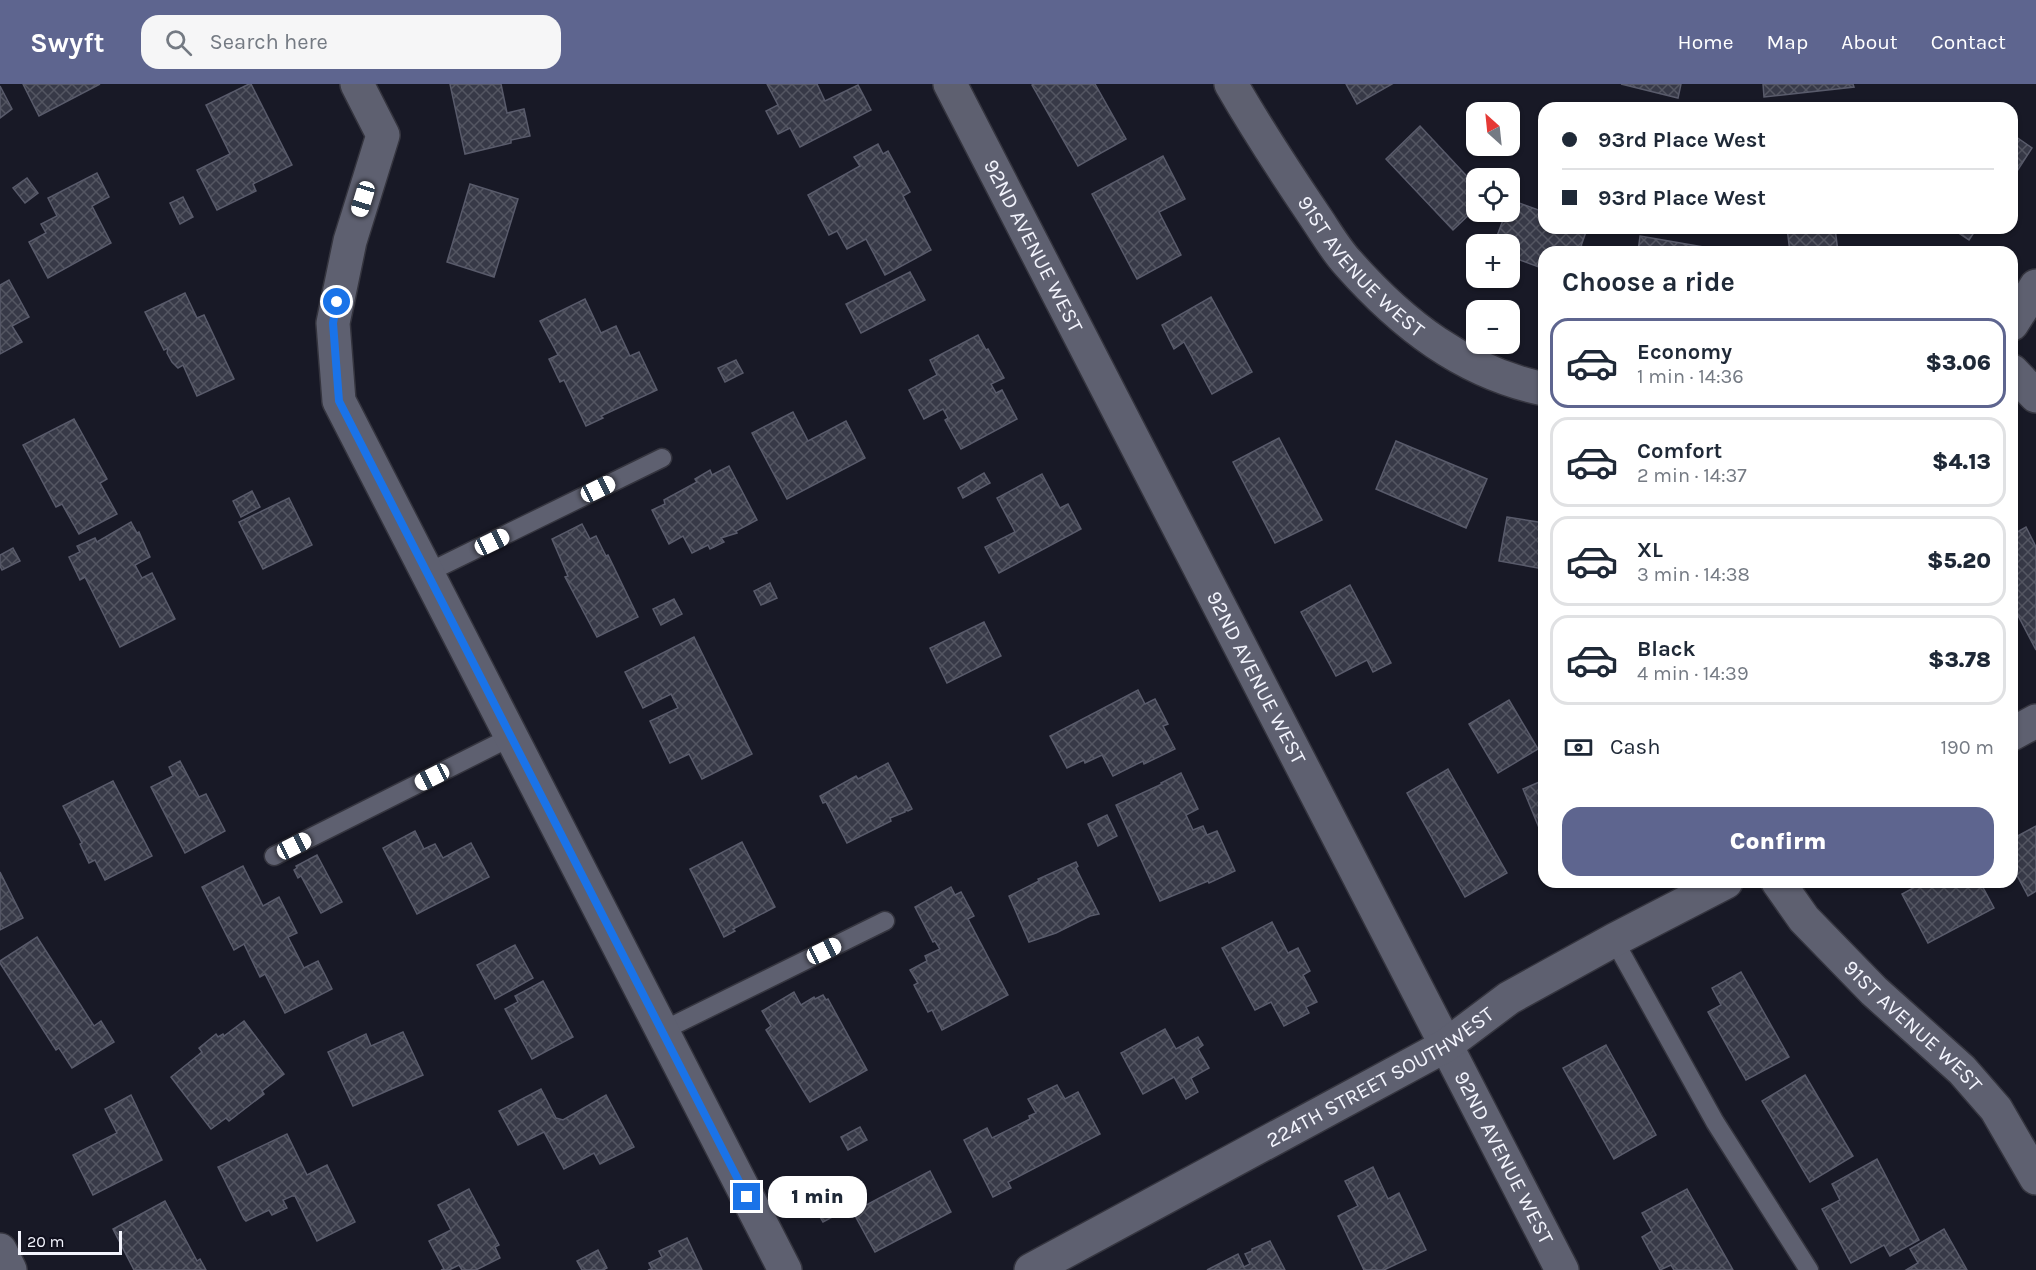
<!DOCTYPE html>
<html lang="en">
<head>
<meta charset="utf-8">
<style>
	:root { --surface:#fff; --page:#f6f6f7; --text:#1f2937; --muted:#747a83; --line:#e0e1e3; --accent:#5e658f }
	body { margin:0; font-family:Karla,sans-serif; background:var(--page); color:var(--text); height:100vh; display:flex; flex-direction:column; font-size:22px; white-space:nowrap }
	* { box-sizing:border-box; margin:0 }
	p { font-size:20px; color:var(--muted) }
	.icon { flex:none; width:33px; height:33px; fill:none; stroke:currentColor; stroke-width:2; stroke-linecap:round; stroke-linejoin:round }
	.map { position:relative; flex:1; overflow:hidden }
	.panel { position:absolute; left:1538px; top:162px; width:480px; height:642px; display:flex; flex-direction:column; background:var(--surface); border-radius:18px; box-shadow:0 2px 4px #0004 }
	.panel>* { flex:none }
	.guide { position:absolute; left:1538px; top:18px; width:480px; height:132px; border-radius:18px; box-shadow:0 2px 4px #0004; display:grid; align-content:center; height:132px; padding:0 24px; background:var(--surface) }
	.needle { width:39px; rotate:333deg }
	.tools { position:absolute; left:1466px; top:18px; display:grid; gap:12px }
	.tools a { display:grid; place-items:center; width:54px; height:54px; border-radius:12px; background:var(--surface); box-shadow:0 2px 4px #0004; font-size:30px }
	.scale { position:absolute; left:18px; bottom:15px; width:104px; box-sizing:border-box; padding-left:6px; border:3px solid #f3f4fd; border-top:0; font-size:16px; line-height:21px; white-space:nowrap; color:#f3f4fd; -webkit-text-stroke:4px #10101d; paint-order:stroke }
	.end { position:absolute; width:27px; height:27px; margin:-14px; border:8px solid #1a73e8; background:#fff; box-shadow:0 0 0 3px #fff }
	.from { border-radius:50% }
	.bubble { position:absolute; height:42px; border-radius:18px; background:var(--surface); box-shadow:0 2px 4px #0004; font-size:20px; font-weight:800; line-height:42px; text-align:center }
	.car { position:absolute; width:18px; height:36px; margin:-18px -9px; border-radius:8px; box-shadow:0 0 4px 2px #0007; background:linear-gradient(#fff 24%,#345 0 40%,#fff 0 76%,#345 0 86%,#fff 0) }
	.guide b { display:flex; align-items:center; gap:21px; height:57px; font-size:22px }
	.guide b+b { border-top:2px solid var(--line) }
	.guide i { width:15px; height:15px; background:var(--text) }
	ul { padding:0; list-style:none }
	li { display:flex; align-items:center; gap:18px; height:90px; margin:0 12px 9px; padding:0 12px; border:3px solid var(--line); border-radius:18px }
	li div { flex:1 }
	li b { display:block; font-size:22px }
	li em { font-style:normal; font-weight:800 }
	li.on { border-color:var(--accent) }
	li>.icon { width:54px; height:54px; stroke-width:1.5 }
	h2 { padding:0 24px; font-size:27px; line-height:72px }
	.pay { display:flex; align-items:center; gap:15px; height:66px; padding:0 24px; font-size:22px }
	.pay p { margin-inline-start:auto }
	.action { display:flex; gap:12px; margin-top:auto; padding:12px 24px }
	.action a { flex:1; height:69px; border-radius:18px; background:var(--accent); color:#fff; font-size:24px; font-weight:800; line-height:69px; text-align:center }
	header { display:flex; align-items:center; gap:36px; box-sizing:border-box; height:84px; padding:0 30px; background:var(--accent); color:#fff }
	header strong { font-size:28px }
	nav { display:flex; gap:33px; margin-inline-start:auto; font-size:21px }
	.search { width:420px; height:54px; background:var(--page); display:flex; align-items:center; gap:15px; box-sizing:border-box; padding:0 21px; border-radius:18px; color:var(--muted); font-size:22px }
	.map>svg:first-child { display:block }
	.building { fill:url(#building-cross-hatch); stroke:#595b6b; stroke-width:1.5 }
	.lines { fill:none; stroke-linecap:round; stroke-linejoin:round }
	.service-casing { stroke:#35353f; stroke-width:21 }
	.minor-casing { stroke:#35353f; stroke-width:36 }
	.tertiary-casing { stroke:#35353f; stroke-width:36 }
	.service { stroke:#5e6070; stroke-width:18 }
	.minor { stroke:#5e6070; stroke-width:33 }
	.tertiary { stroke:#5e6070; stroke-width:33 }
	.route { stroke:#1a73e8; stroke-width:8 }
	.labels { text-anchor:middle; dominant-baseline:central; stroke-width:6; stroke-linejoin:round; paint-order:stroke }
	.street-label { font-size:21px; fill:#f3f4fd; stroke:#10101d }
</style>
</head>
<body>
<header>
<strong>Swyft</strong>
<div class="search"><svg class="icon" aria-label="search" viewBox="0 0 24 24"><circle cx="10" cy="10" r="6"/><path d="M15 15l6 6"/></svg>Search here</div>
<nav><a>Home</a><a>Map</a><a>About</a><a>Contact</a></nav>
</header>
<div class="map">
<svg width="2036" height="1186" viewBox="0 0 2036 1186">
	<defs>
		<pattern id="building-cross-hatch" width="8" height="8" patternUnits="userSpaceOnUse" patternTransform="scale(1.5)"><rect width="8" height="8" fill="#373947"/><path d="M0 0l8 8M0 8l8-8" fill="none" stroke="#545662"/></pattern>
	</defs>
	<rect width="100%" height="100%" fill="#181926"/>
	<!-- building -->
	<g class="building">
		<polygon points="23,0 100,0 39,32"/>
		<polygon points="249,0 251,0 292,81 253,100 256,107 217,126 197,86 230,70 206,21"/>
		<polygon points="450,0 501,0 507,29 524,25 530,52 511,56 511,59 465,70"/>
		<polygon points="767,0 817,0 825,17 858,1 871,26 800,63 790,44 778,50 766,27 778,21"/>
		<polygon points="1034,0 1095,0 1126,55 1078,82 1032,1"/>
		<polygon points="1346,0 1392,0 1357,20"/>
		<polygon points="1621,0 1681,0 1678,14"/>
		<polygon points="1763,0 1853,0 1854,3 1764,13"/>
		<polygon points="0,2 12,25 0,34"/>
		<polygon points="1420,42 1476,102 1476,124 1453,146 1386,75"/>
		<polygon points="2012,50 2032,64 2012,95"/>
		<polygon points="878,60 883,70 888,67 910,108 903,112 931,166 885,191 866,155 847,165 837,147 829,151 808,111 860,82 854,73"/>
		<polygon points="1163,72 1185,115 1159,128 1181,171 1137,195 1092,110"/>
		<polygon points="97,89 109,113 92,122 111,159 48,194 29,158 46,149 41,140 57,132 48,114"/>
		<polygon points="27,94 38,109 25,119 13,104"/>
		<polygon points="470,100 518,115 494,193 447,178"/>
		<polygon points="183,113 193,133 180,140 170,119"/>
		<polygon points="1511,116 1544,128 1544,144 1587,145 1581,162 1595,168 1544,168 1544,185 1509,172 1509,160 1494,160 1506,128 1509,128"/>
		<polygon points="1787,144 1835,144 1838,168 1790,168"/>
		<polygon points="1951,144 1977,144 1969,156"/>
		<polygon points="1640,152 1726,167 1726,168 1638,168"/>
		<polygon points="910,188 925,216 861,249 846,220"/>
		<polygon points="9,196 29,233 12,242 22,258 0,270 0,201"/>
		<polygon points="185,209 197,234 204,231 234,295 197,312 183,281 178,284 172,278 167,269 168,264 164,266 145,228"/>
		<polygon points="1211,213 1252,288 1212,310 1184,258 1174,265 1162,241"/>
		<polygon points="585,215 601,249 616,242 630,272 639,268 657,306 601,332 603,334 586,342 564,296 560,298 549,275 558,271 540,237"/>
		<polygon points="978,251 986,266 988,265 1004,294 991,300 996,309 1002,306 1017,335 961,365 945,336 948,334 943,325 924,335 909,306 937,291 930,276"/>
		<polygon points="736,276 743,289 725,298 718,284"/>
		<polygon points="793,328 808,357 846,337 865,374 787,415 752,349"/>
		<polygon points="74,335 107,395 100,399 117,430 79,450 62,420 56,423 23,361"/>
		<polygon points="1279,354 1322,436 1275,459 1233,378"/>
		<polygon points="1396,357 1487,395 1466,444 1376,405"/>
		<polygon points="729,382 757,436 736,447 737,449 721,454 724,458 710,465 708,461 692,469 683,452 669,460 652,426 665,420 664,416 697,398 695,395 710,386 712,391"/>
		<polygon points="984,389 990,399 963,414 958,404"/>
		<polygon points="1042,390 1060,424 1068,420 1081,445 999,489 985,463 1015,448 997,414"/>
		<polygon points="252,407 260,423 241,433 233,417"/>
		<polygon points="289,414 312,461 263,485 239,438"/>
		<polygon points="1507,433 1544,439 1544,485 1499,477"/>
		<polygon points="131,438 137,449 139,448 150,473 135,481 142,494 152,489 175,535 120,563 85,493 80,496 69,473 80,468 77,462 95,454 97,458"/>
		<polygon points="582,440 590,455 596,452 606,472 608,471 638,533 597,553 565,493 568,492 552,455"/>
		<polygon points="2026,443 2036,463 2036,566 2012,520 2012,451"/>
		<polygon points="13,464 20,477 2,486 0,482 0,471"/>
		<polygon points="770,499 777,514 761,521 754,507"/>
		<polygon points="1350,501 1391,579 1373,588 1367,576 1336,592 1301,528"/>
		<polygon points="674,515 682,530 661,541 653,525"/>
		<polygon points="984,538 1001,572 947,599 930,564"/>
		<polygon points="694,553 752,670 702,695 689,670 670,679 650,637 678,624 671,610 643,624 625,588"/>
		<polygon points="1138,606 1145,620 1155,615 1168,640 1163,642 1175,665 1144,680 1143,677 1113,692 1102,671 1085,679 1084,676 1067,684 1050,652"/>
		<polygon points="1509,616 1538,665 1498,689 1469,640"/>
		<polygon points="180,677 199,713 206,710 225,747 185,769 151,703 173,692 169,683"/>
		<polygon points="888,679 912,725 908,727 905,726 905,728 890,734 891,737 847,759 826,718 823,719 820,712 856,692 858,695"/>
		<polygon points="1448,685 1507,789 1465,813 1407,709"/>
		<polygon points="1181,689 1198,725 1186,731 1193,746 1203,742 1207,751 1217,747 1235,787 1209,799 1208,797 1160,817 1116,721 1162,700 1161,699"/>
		<polygon points="1544,696 1544,745 1540,746 1523,705"/>
		<polygon points="113,697 152,772 105,796 95,776 89,779 80,760 82,759 63,722"/>
		<polygon points="1107,731 1117,752 1098,762 1088,740"/>
		<polygon points="2036,742 2036,807 2028,812 2012,782 2012,755"/>
		<polygon points="415,747 424,765 435,760 443,774 471,759 489,793 417,830 383,764"/>
		<polygon points="742,758 775,823 733,845 735,847 724,853 690,785"/>
		<polygon points="317,771 342,818 321,829 301,792 298,794 294,786 297,784 296,782"/>
		<polygon points="1076,778 1078,782 1076,784 1099,830 1090,832 1056,849 1029,858 1009,812 1039,797 1038,795"/>
		<polygon points="243,782 263,822 279,813 297,849 288,853 304,884 318,877 332,905 285,929 265,890 260,893 244,860 234,866 202,803"/>
		<polygon points="0,788 23,834 0,846"/>
		<polygon points="1924,798 1980,798 1994,824 1928,859 1902,810"/>
		<polygon points="951,803 955,811 961,808 974,832 968,835 1008,911 942,946 932,926 928,928 914,901 918,899 910,886 927,877 925,872 940,865 935,857 933,858 915,823"/>
		<polygon points="1272,838 1288,869 1298,864 1310,887 1303,891 1317,918 1306,923 1309,929 1284,942 1271,918 1255,926 1222,864"/>
		<polygon points="37,853 94,942 101,937 114,958 72,984 59,964 56,966 0,879 0,877"/>
		<polygon points="515,861 533,894 495,915 477,881"/>
		<polygon points="1741,888 1789,973 1746,996 1708,928 1721,921 1712,904"/>
		<polygon points="543,897 573,953 532,975 505,925 518,918 515,912"/>
		<polygon points="794,908 801,921 814,913 815,915 823,911 826,916 828,915 867,986 810,1018 766,946 771,942 762,927"/>
		<polygon points="244,937 284,990 262,1007 264,1010 229,1037 226,1034 211,1045 171,993 202,968 199,964 216,950 218,953 223,950 224,952"/>
		<polygon points="1165,945 1176,965 1198,953 1203,961 1198,965 1209,984 1191,994 1198,1008 1186,1015 1174,993 1143,1010 1121,969"/>
		<polygon points="403,948 423,991 353,1022 328,968 366,950 371,962"/>
		<polygon points="1606,961 1656,1051 1614,1075 1563,984"/>
		<polygon points="1805,991 1853,1072 1810,1098 1762,1017"/>
		<polygon points="1057,1001 1065,1015 1078,1008 1100,1050 1008,1098 1011,1104 993,1113 964,1056 987,1044 992,1054 1030,1035 1029,1032 1036,1029 1028,1015"/>
		<polygon points="541,1005 556,1034 563,1036 606,1011 634,1063 600,1080 594,1069 564,1085 544,1048 518,1061 499,1027"/>
		<polygon points="131,1011 162,1076 93,1111 73,1071 117,1049 105,1025"/>
		<polygon points="860,1043 867,1056 848,1066 841,1053"/>
		<polygon points="287,1050 307,1091 327,1081 355,1138 317,1157 295,1112 292,1112 283,1116 287,1124 272,1131 269,1126 246,1137 244,1135 218,1083"/>
		<polygon points="1877,1075 1919,1156 1890,1172 1884,1161 1851,1179 1822,1125 1840,1116 1832,1100"/>
		<polygon points="1373,1083 1388,1115 1399,1109 1426,1166 1384,1186 1364,1186 1338,1132 1358,1122 1345,1097"/>
		<polygon points="930,1087 951,1128 875,1168 853,1128"/>
		<polygon points="469,1105 499,1161 495,1163 500,1174 476,1186 462,1186 459,1181 449,1186 441,1186 444,1185 429,1157 451,1146 438,1121"/>
		<polygon points="1687,1105 1733,1186 1674,1186 1671,1181 1660,1186 1642,1153 1652,1147 1642,1129"/>
		<polygon points="830,1116 838,1130 823,1138 815,1124"/>
		<polygon points="165,1117 197,1177 200,1175 206,1186 134,1186 113,1145"/>
		<polygon points="1944,1145 1967,1186 1906,1186 1918,1179 1910,1165"/>
		<polygon points="687,1154 702,1186 648,1186 652,1185 649,1179 662,1173 659,1167"/>
		<polygon points="1270,1157 1285,1186 1207,1186 1238,1170 1244,1183 1250,1180 1245,1170 1252,1167 1252,1165"/>
		<polygon points="598,1166 607,1184 603,1186 582,1186 577,1177"/>
	</g>
	<g class="lines">
		<!-- service casing -->
		<g class="service-casing">
			<g id="service">
				<polyline points="427,489 662,374"/>
				<polyline points="274,772 511,653"/>
				<polyline points="1614,856 1715,1038 1809,1186"/>
				<polyline points="662,947 885,837"/>
			</g>
		</g>
		<!-- minor casing -->
		<g class="minor-casing">
			<g id="minor">
				<polyline points="357,0 383,51 350,157 333,239 339,317 785,1186"/>
				<path id="s1" d="M950 0 1562 1186"/>
				<path id="s2" d="M1231 0C1257 45 1285 88 1314 131 1325 147 1335 165 1348 179 1402 240 1463 288 1544 305"/>
				<polyline points="2012,240 2036,202"/>
				<polyline points="2012,287 2036,312"/>
				<path id="s3" d="M1778 798 1804 835 1874 907 1962 986 1996 1025 2036 1094"/>
			</g>
		</g>
		<!-- tertiary casing -->
		<g class="tertiary-casing">
			<g id="tertiary">
				<polyline points="2012,650 2036,637"/>
				<polyline points="0,1166 10,1186"/>
				<path id="s4" d="M1031 1186 1445 962 1509 914 1614 856 1726 798"/>
			</g>
		</g>
		<!-- service -->
		<use href="#service" class="service"/>
		<!-- minor -->
		<use href="#minor" class="minor"/>
		<!-- tertiary -->
		<use href="#tertiary" class="tertiary"/>
	</g>
	<g class="lines">
		<!-- route -->
		<polyline class="route" points="337,218 333,239 339,317 747,1113"/>
	</g>
	<g class="labels">
		<!-- street labels -->
		<g class="street-label">
			<text stroke="none"><textPath href="#s1" startOffset="182">92ND AVENUE WEST</textPath></text>
			<text stroke="none"><textPath href="#s2" startOffset="225">91ST AVENUE WEST</textPath></text>
			<text stroke="none"><textPath href="#s1" startOffset="668">92ND AVENUE WEST</textPath></text>
			<text stroke="none"><textPath href="#s3" startOffset="198">91ST AVENUE WEST</textPath></text>
			<text stroke="none"><textPath href="#s4" startOffset="399">224TH STREET SOUTHWEST</textPath></text>
			<text stroke="none"><textPath href="#s1" startOffset="1208">92ND AVENUE WEST</textPath></text>
		</g>
	</g>
</svg>
<div class="tools">
<a><svg class="needle" viewBox="-14 -14 28 28"><path d="M0-13l5 13h-10z" fill="#e53935"/><path d="M0 13l5-13h-10z" fill="#747a83"/></svg></a>
<a><svg class="icon" aria-label="locate" viewBox="0 0 24 24"><circle cx="12" cy="12" r="6"/><path d="M12 2v4M12 18v4M2 12h4M18 12h4"/></svg></a>
<a>+</a>
<a>−</a>
</div>
<div class="scale">20 m</div>
<i class="end from" style="left:337px;top:218px"></i>
<i class="end" style="left:747px;top:1113px"></i>
<div class="bubble" style="left:768px;top:1092px;width:99px">1 min</div>
<i class="car" style="left:363px;top:115px;rotate:197deg"></i>
<i class="car" style="left:598px;top:405px;rotate:64deg"></i>
<i class="car" style="left:492px;top:458px;rotate:64deg"></i>
<i class="car" style="left:432px;top:693px;rotate:243deg"></i>
<i class="car" style="left:294px;top:762px;rotate:63deg"></i>
<i class="car" style="left:824px;top:867px;rotate:64deg"></i>
<div class="guide">
<b><i class="from"></i>93rd Place West</b>
<b><i></i>93rd Place West</b>
</div>
<section class="panel">
<h2>Choose a ride</h2>
<ul>
<li class="on"><svg class="icon" aria-label="car" viewBox="0 0 24 24"><path d="M5 17H2v-5l4-1 3-4h7l3 4 3 1v5h-3M9 17h6M6 11h13"/><circle cx="7" cy="17" r="2"/><circle cx="17" cy="17" r="2"/></svg><div><b>Economy</b><p>1 min · 14:36</p></div><em>$3.06</em></li>
<li><svg class="icon" aria-label="car" viewBox="0 0 24 24"><path d="M5 17H2v-5l4-1 3-4h7l3 4 3 1v5h-3M9 17h6M6 11h13"/><circle cx="7" cy="17" r="2"/><circle cx="17" cy="17" r="2"/></svg><div><b>Comfort</b><p>2 min · 14:37</p></div><em>$4.13</em></li>
<li><svg class="icon" aria-label="car" viewBox="0 0 24 24"><path d="M5 17H2v-5l4-1 3-4h7l3 4 3 1v5h-3M9 17h6M6 11h13"/><circle cx="7" cy="17" r="2"/><circle cx="17" cy="17" r="2"/></svg><div><b>XL</b><p>3 min · 14:38</p></div><em>$5.20</em></li>
<li><svg class="icon" aria-label="car" viewBox="0 0 24 24"><path d="M5 17H2v-5l4-1 3-4h7l3 4 3 1v5h-3M9 17h6M6 11h13"/><circle cx="7" cy="17" r="2"/><circle cx="17" cy="17" r="2"/></svg><div><b>Black</b><p>4 min · 14:39</p></div><em>$3.78</em></li>
</ul>
<div class="pay"><svg class="icon" aria-label="cash" viewBox="0 0 24 24"><path d="M3 7h18v10H3z"/><circle cx="12" cy="12" r="2"/></svg>Cash<p>190 m</p></div>
<div class="action"><a>Confirm</a></div>
</section>
</div>
</body>
</html>
